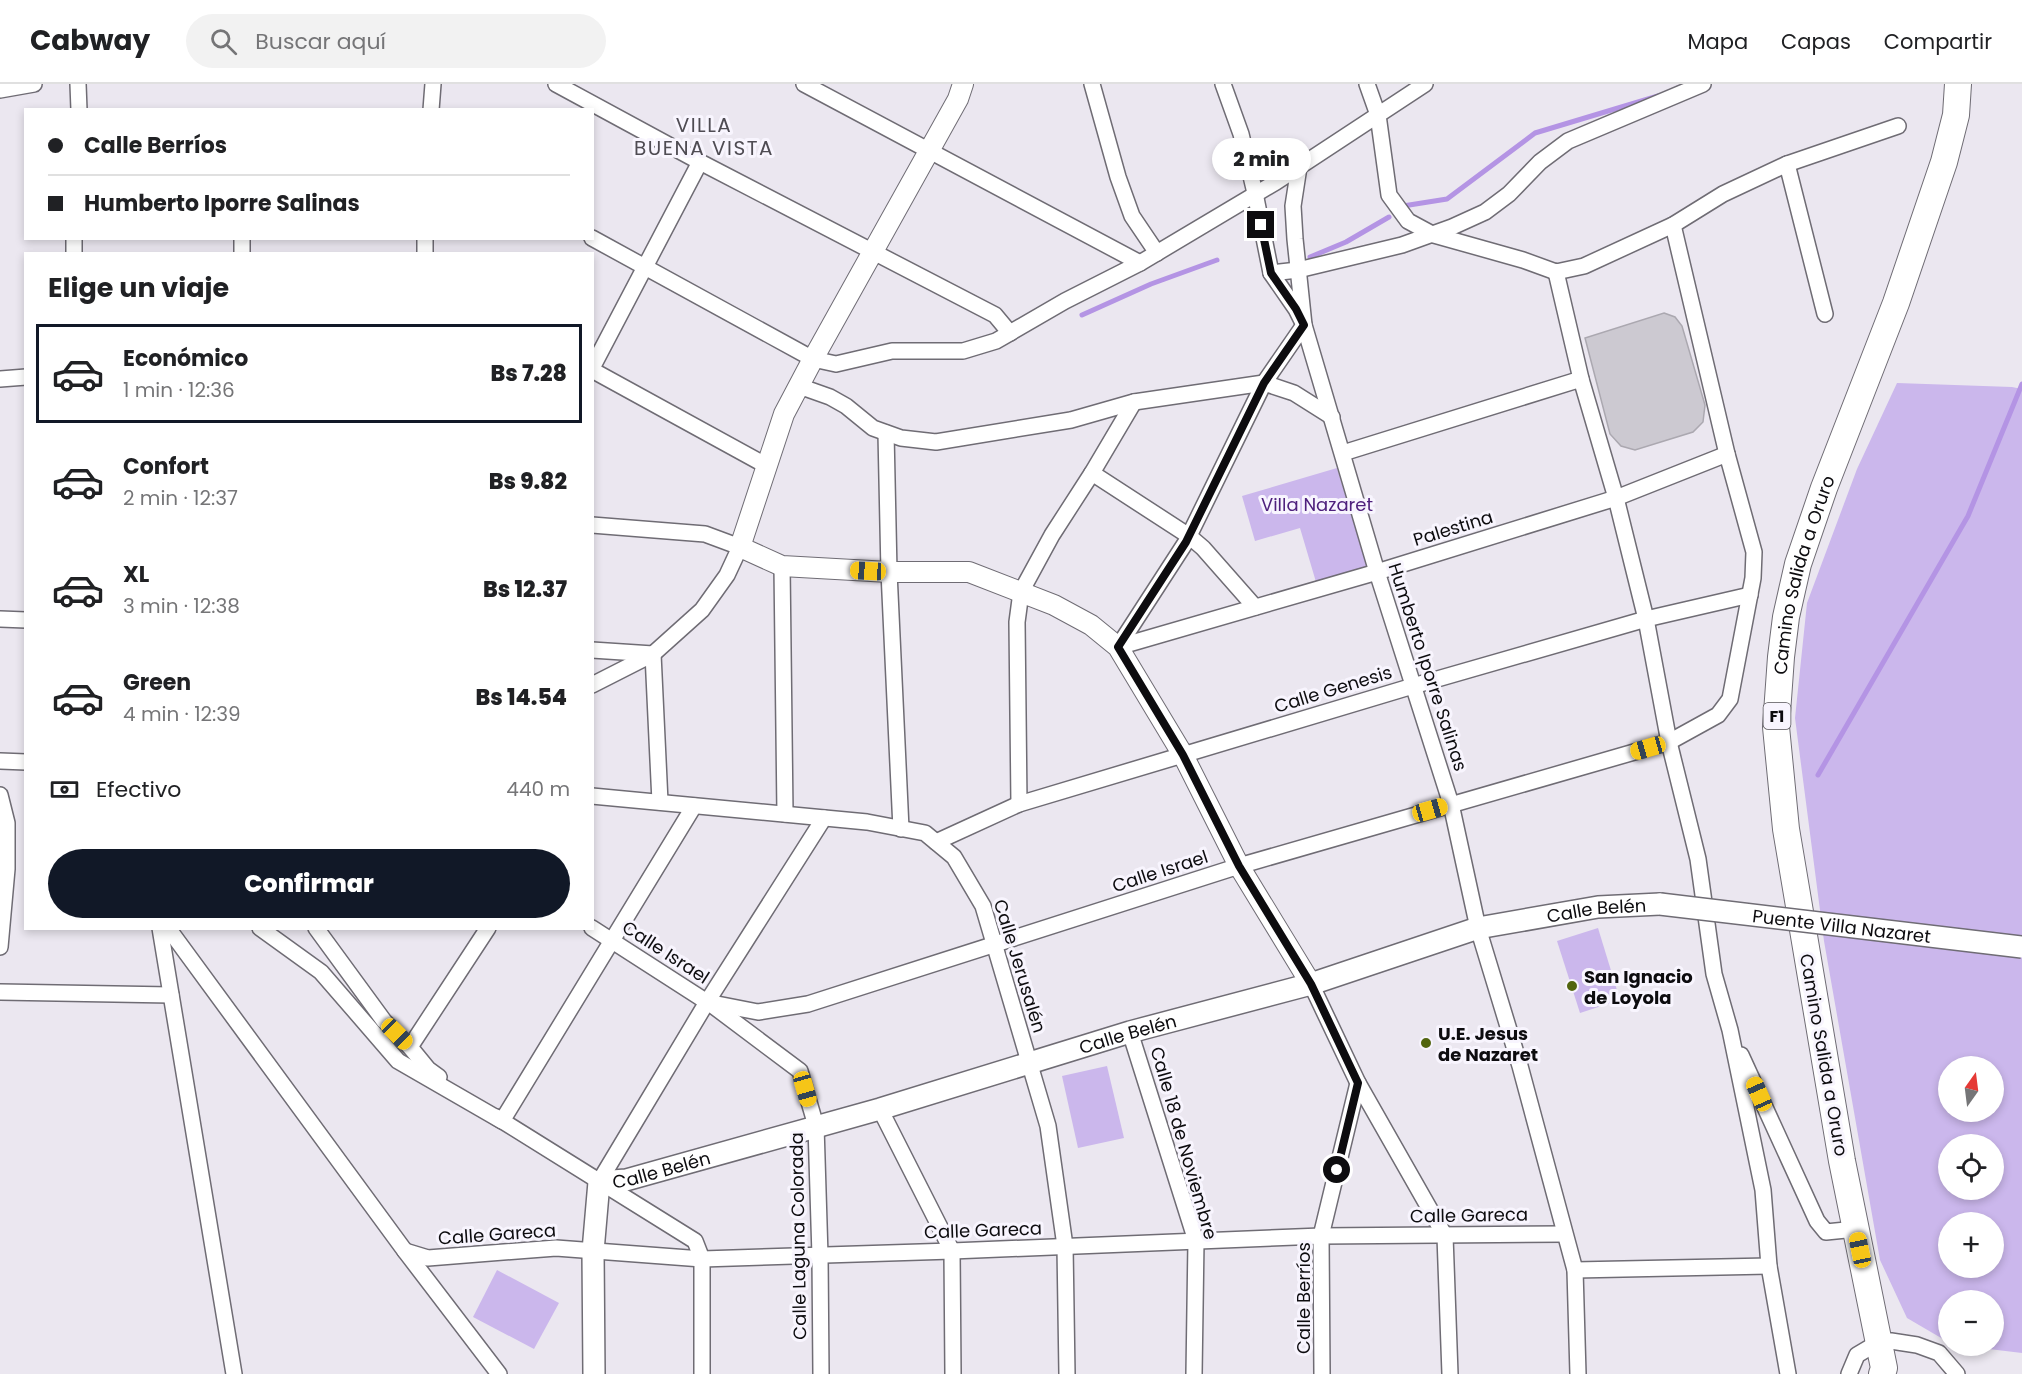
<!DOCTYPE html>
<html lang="es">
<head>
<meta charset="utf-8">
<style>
	:root { --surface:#fff; --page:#f2f2f2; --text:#202124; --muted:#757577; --line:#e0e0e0; --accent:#111827 }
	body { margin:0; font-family:Poppins,sans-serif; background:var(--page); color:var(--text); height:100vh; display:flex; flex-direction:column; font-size:22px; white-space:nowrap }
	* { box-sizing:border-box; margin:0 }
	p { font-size:20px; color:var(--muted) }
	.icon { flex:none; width:33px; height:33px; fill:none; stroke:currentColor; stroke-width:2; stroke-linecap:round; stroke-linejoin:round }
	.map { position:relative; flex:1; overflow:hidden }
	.drawer { position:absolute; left:24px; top:168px; width:570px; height:678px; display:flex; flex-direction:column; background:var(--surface); border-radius:0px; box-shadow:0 3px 9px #0003 }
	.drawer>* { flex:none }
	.top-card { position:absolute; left:24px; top:24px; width:570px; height:132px; border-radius:0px; box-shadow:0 3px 9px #0003; display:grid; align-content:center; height:132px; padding:0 24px; background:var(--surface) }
	.needle { width:39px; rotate:14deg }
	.controls { position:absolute; left:1938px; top:972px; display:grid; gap:12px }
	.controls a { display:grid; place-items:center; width:66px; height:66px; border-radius:50%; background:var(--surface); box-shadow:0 3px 9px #0003; font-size:30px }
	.end { position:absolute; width:27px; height:27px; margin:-14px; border:8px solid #0d0c0f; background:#fff; box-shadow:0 0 0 3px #fff }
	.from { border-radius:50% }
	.bubble { position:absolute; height:42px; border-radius:21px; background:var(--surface); box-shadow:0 3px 9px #0003; font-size:20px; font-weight:800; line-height:42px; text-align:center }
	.car { position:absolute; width:18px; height:36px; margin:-18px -9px; border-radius:8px; box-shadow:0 0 4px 2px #0007; background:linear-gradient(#f5c518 24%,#345 0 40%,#f5c518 0 76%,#345 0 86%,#f5c518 0) }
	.top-card b { display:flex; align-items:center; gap:21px; height:57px; font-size:22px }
	.top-card b+b { border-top:2px solid var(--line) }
	.top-card i { width:15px; height:15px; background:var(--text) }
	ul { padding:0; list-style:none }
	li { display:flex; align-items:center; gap:18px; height:99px; margin:0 12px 9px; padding:0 12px; border:3px solid transparent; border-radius:0px }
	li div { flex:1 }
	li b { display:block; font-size:22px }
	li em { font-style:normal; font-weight:800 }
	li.current { border-color:var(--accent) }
	li>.icon { width:54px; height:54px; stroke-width:1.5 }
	h2 { padding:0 24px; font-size:27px; line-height:72px }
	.pay { display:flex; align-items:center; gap:15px; height:66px; padding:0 24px; font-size:22px }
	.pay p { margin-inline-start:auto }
	.cta { display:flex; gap:12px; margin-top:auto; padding:12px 24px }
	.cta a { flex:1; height:69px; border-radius:36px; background:var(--accent); color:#fff; font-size:24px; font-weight:800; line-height:69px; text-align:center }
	header { display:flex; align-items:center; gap:36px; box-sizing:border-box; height:84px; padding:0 30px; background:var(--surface); border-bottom:2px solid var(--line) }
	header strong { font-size:28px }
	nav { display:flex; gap:33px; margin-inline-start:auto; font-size:21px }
	.search { width:420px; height:54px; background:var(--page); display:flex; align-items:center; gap:15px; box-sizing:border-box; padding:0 21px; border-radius:33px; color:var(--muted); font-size:22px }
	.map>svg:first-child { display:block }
	.green { fill:#cbb7ec; fill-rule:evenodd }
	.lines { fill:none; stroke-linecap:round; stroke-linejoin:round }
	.stream { stroke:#b494e4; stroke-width:5 }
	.building { fill:#ccc9d1; stroke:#aba8b0; stroke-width:1.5 }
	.minor-casing { stroke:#6f6c74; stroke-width:18 }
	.tertiary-casing { stroke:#6f6c74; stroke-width:22 }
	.secondary-casing { stroke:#6f6c74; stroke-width:24 }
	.trunk-casing { stroke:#6f6c74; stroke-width:28 }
	.minor { stroke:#fff; stroke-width:15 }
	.tertiary { stroke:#fff; stroke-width:20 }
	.secondary { stroke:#fff; stroke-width:21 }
	.trunk { stroke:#fff; stroke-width:26 }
	.secondary-bridge-casing { stroke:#6f6c74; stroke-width:24; stroke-linecap:butt }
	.secondary-bridge { stroke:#fff; stroke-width:21 }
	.route { stroke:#0d0c0f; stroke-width:8 }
	.poi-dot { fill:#52650f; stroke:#f8f5fe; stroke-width:2 }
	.labels { text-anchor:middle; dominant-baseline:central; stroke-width:6; stroke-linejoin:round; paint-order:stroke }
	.shield { fill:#f8f5fe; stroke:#545257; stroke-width:1.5 }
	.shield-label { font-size:16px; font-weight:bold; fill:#0d0c0f }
	.park-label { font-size:18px; fill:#4f217d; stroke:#f8f5fe }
	.street-label { font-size:18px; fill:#0d0c0f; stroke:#f8f5fe }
	.poi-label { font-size:18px; font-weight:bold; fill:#0d0c0f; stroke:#f8f5fe; text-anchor:start }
	.neighbourhood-label { font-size:20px; letter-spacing:1.5px; fill:#4f4c53; stroke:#f8f5fe }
</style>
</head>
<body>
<header>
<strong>Cabway</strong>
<div class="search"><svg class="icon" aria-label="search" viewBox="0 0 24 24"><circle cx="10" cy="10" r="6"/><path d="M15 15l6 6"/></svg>Buscar aquí</div>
<nav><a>Mapa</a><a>Capas</a><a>Compartir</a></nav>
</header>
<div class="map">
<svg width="2022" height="1290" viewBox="0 0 2022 1290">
	<rect width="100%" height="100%" fill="#ebe7f0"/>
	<!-- green -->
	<g class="green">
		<path d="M1897 299 2012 303 2022 305V1269L1964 1262H1994V1216H1948V1258L1907 1234 1880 1176 1824 857 1795 634 1807 519 1857 385ZM1948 982H1994V1028H1948ZM1948 1060H1994V1106H1948ZM1948 1138H1994V1184H1948Z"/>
		<polygon points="1337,384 1367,483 1316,498 1300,444 1255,457 1242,412"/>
		<polygon points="1598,844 1620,916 1580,929 1557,857"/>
		<polygon points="1107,982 1124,1054 1078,1064 1062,992"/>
		<polygon points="497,1186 559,1219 534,1265 473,1233"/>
	</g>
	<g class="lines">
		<!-- stream -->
		<g class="stream">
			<polyline points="1403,122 1447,115 1535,49 1658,12"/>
			<polyline points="1310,173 1346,158 1389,133"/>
			<polyline points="1082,231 1151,200 1217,176"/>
			<polyline points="1818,691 1968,432 2022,300"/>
		</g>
	</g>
	<!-- building -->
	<polygon class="building" points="1664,229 1675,233 1682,242 1705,321 1703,338 1693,348 1635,366 1621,362 1610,350 1585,254"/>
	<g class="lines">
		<!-- minor casing -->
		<g class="minor-casing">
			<g id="minor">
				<polyline points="78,0 79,26"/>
				<polyline points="556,0 700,78 995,231 1010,249"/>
				<polyline points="804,0 1140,179"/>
				<polyline points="1092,0 1118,93 1132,132 1157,169"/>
				<polyline points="1223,0 1241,50 1255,109 1271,189 1296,225 1304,241 1377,488 1451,720 1478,844 1520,982 1575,1186 1578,1290"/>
				<polyline points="1367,0 1378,31 1389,111 1408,137 1434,151 1523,176 1556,188 1584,182 1673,141 1723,110 1787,80 1898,42"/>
				<polyline points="0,6 34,0"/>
				<polyline points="431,26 433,0"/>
				<polyline points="1787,80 1825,230"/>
				<polyline points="592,154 813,275 836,280 892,267 963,267 996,257 1065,217 1140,179 1276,98 1425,0"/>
				<polyline points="74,170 74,154"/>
				<polyline points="242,170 242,154"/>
				<polyline points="425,170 425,154"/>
				<polyline points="1556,188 1581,295 1616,414 1646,535 1669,658 1698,775 1714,890 1730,946 1763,1106 1769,1182 1788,1290"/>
				<polyline points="1271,189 1298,186 1402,161 1452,143 1485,128 1509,110 1540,78 1568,57 1703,0"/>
				<polyline points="592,284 700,78"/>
				<polyline points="592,286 767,382"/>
				<polyline points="0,295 26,293"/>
				<polyline points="799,302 830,313 846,322 873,344 901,354 936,358 1071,336 1134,318 1264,299 1294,309 1332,333"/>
				<polyline points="886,349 889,488 901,745"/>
				<polyline points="1343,369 1581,295"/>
				<polyline points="1092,389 1189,452 1203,464 1255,523"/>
				<polyline points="592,441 705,450 740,463 727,491 702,526 653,570 592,601"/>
				<polyline points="782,482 785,730"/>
				<polyline points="0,535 26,536"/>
				<polyline points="1118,563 1377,488 1616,414 1727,370"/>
				<polyline points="1118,563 1186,458 1264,299 1304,241 1295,155 1293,122 1299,83"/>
				<polyline points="592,566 653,570 660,718"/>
				<polyline points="0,677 26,678"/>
				<polyline points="0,711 7,739 7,785 0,863"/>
				<polyline points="592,712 867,738 925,749 954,773 983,822 1048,1042 1065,1162 1067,1290"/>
				<polyline points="1019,720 1017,538 1021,508 1052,451 1092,389 1134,318"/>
				<polyline points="936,758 1019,720 1413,602 1646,535 1750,511"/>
				<polyline points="160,844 234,1290"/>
				<polyline points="168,844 405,1167 499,1290"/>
				<polyline points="260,844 321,888 398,977 502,1037 694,722"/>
				<polyline points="316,844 384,937 410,963 428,985 439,993"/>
				<polyline points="592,844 707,918 758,928 808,920 1239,782 1669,658 1718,631 1730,615 1753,494 1754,468 1727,370 1673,141"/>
				<polyline points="1311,900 1358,999 1445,1152 1450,1290"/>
				<polyline points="0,908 171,911"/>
				<polyline points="712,921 800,987 816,1042 820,1172 821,1290"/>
				<polyline points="1130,948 1196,1157 1194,1290"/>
				<polyline points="410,963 488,844"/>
				<polyline points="1741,971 1817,1137 1826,1148 1856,1145"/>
				<polyline points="880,1025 952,1167 953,1290"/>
				<polyline points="496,1033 695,1157 702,1175 702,1290"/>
				<polyline points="599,1098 707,918 824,734"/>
				<polyline points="405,1167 428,1174 556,1164 702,1175 952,1167 1321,1152 1564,1150"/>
				<polyline points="1575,1186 1769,1182"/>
				<polyline points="1322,1290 1321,1152 1358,999"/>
				<polyline points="1849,1290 1857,1271 1879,1258 1891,1257 1917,1261 1939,1269 1957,1290"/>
			</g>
		</g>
		<!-- tertiary casing -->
		<g class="tertiary-casing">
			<polyline id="tertiary" points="963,0 958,15 813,275 784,330 740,463 782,482 889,488 969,488 1054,521 1091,541 1118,563 1183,671 1239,782 1311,900"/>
		</g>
		<!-- secondary casing -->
		<g class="secondary-casing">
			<g id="secondary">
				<path id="s1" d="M594 1290 593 1167 599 1098 626 1096 880 1025 1130 948 1311 900 1478 844 1598 823 1660 820"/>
			</g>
		</g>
		<!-- trunk casing -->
		<g class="trunk-casing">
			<g id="trunk">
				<path id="s2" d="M1882 1290 1884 1284 1842 1077 1786 745 1776 643 1781 573 1786 533 1798 480 1824 404 1896 219 1944 78 1956 31 1958 0"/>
			</g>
		</g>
		<!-- minor -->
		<use href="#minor" class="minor"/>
		<!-- tertiary -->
		<use href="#tertiary" class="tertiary"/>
		<!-- secondary -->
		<use href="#secondary" class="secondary"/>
		<!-- trunk -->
		<use href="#trunk" class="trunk"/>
		<!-- secondary-bridge casing -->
		<g class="secondary-bridge-casing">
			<g id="secondary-bridge">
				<path id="s3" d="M1660 820 2022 863"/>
			</g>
		</g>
		<!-- secondary-bridge -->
		<use href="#secondary-bridge" class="secondary-bridge"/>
	</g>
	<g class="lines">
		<!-- route -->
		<polyline class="route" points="1261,141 1271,189 1296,225 1304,241 1264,299 1186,458 1118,563 1183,671 1239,782 1311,900 1358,999 1337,1086"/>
	</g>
	<!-- markers -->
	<g class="poi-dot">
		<circle cx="1572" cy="902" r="6"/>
		<circle cx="1426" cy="959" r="6"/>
	</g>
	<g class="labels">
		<!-- shield labels -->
		<rect class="shield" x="1763.5" y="619" width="27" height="26" rx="4.5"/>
		<g class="shield-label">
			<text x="1777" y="632">F1</text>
		</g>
		<!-- park labels -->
		<g class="park-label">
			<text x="1317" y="420">Villa Nazaret</text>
		</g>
		<!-- street labels -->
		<g class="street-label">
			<text transform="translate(1453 444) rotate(-17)">Palestina</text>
			<text stroke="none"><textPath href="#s2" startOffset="812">Camino Salida a Oruro</textPath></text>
			<text transform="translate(1428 583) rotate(72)">Humberto Iporre Salinas</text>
			<text transform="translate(1333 605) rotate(-17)">Calle Genesis</text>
			<text transform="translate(1160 787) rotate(-18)">Calle Israel</text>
			<text stroke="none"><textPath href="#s1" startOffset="1228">Calle Belén</textPath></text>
			<text stroke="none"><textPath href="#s3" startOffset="183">Puente Villa Nazaret</textPath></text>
			<text transform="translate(666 868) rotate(33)">Calle Israel</text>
			<text transform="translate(1020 882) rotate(73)">Calle Jerusalén</text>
			<text stroke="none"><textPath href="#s1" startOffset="742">Calle Belén</textPath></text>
			<text transform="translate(1824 971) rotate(80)">Camino Salida a Oruro</text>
			<text transform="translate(1184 1059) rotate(74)">Calle 18 de Noviembre</text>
			<text stroke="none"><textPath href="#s1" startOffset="256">Calle Belén</textPath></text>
			<text transform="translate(1469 1131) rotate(-1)">Calle Gareca</text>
			<text transform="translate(983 1146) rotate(-2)">Calle Gareca</text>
			<text transform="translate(497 1150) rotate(-4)">Calle Gareca</text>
			<text transform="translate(798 1152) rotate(-91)">Calle Laguna Colorada</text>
			<text transform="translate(1303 1214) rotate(-90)">Calle Berríos</text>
		</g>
		<!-- poi labels -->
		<g class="poi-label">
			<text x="1584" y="892">San Ignacio<tspan x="1584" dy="21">de Loyola</tspan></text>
			<text x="1438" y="949">U.E. Jesus<tspan x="1438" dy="21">de Nazaret</tspan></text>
		</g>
		<!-- neighbourhood labels -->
		<g class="neighbourhood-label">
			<text x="704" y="41">VILLA<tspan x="704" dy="23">BUENA VISTA</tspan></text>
		</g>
	</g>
</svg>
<div class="controls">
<a><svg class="needle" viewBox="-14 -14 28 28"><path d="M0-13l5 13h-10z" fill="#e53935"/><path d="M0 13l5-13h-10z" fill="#757577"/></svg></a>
<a><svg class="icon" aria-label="locate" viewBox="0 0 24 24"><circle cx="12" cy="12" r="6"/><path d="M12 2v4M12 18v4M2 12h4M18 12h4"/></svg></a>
<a>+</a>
<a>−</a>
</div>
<i class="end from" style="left:1337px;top:1086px"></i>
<i class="end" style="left:1261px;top:141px"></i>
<div class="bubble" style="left:1212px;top:54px;width:99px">2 min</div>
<i class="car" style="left:868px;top:487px;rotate:273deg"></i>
<i class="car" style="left:1648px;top:664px;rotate:254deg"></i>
<i class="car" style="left:1430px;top:726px;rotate:74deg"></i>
<i class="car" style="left:397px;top:950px;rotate:135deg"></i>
<i class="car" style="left:805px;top:1005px;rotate:164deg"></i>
<i class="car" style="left:1759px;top:1010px;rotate:336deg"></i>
<i class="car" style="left:1860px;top:1166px;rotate:348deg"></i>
<div class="top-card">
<b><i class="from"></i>Calle Berríos</b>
<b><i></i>Humberto Iporre Salinas</b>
</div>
<section class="drawer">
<h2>Elige un viaje</h2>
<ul>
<li class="current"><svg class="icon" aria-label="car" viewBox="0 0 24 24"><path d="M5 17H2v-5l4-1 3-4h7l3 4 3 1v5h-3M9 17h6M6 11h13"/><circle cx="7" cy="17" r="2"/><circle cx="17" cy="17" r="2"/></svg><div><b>Económico</b><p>1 min · 12:36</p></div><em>Bs 7.28</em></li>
<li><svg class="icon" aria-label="car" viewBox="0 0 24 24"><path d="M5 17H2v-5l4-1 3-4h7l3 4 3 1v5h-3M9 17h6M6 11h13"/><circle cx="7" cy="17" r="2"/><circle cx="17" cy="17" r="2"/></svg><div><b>Confort</b><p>2 min · 12:37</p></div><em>Bs 9.82</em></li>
<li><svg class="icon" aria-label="car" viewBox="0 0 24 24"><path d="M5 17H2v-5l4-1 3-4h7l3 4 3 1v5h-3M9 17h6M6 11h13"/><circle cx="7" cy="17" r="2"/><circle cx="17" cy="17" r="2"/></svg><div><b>XL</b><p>3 min · 12:38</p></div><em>Bs 12.37</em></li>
<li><svg class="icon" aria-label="car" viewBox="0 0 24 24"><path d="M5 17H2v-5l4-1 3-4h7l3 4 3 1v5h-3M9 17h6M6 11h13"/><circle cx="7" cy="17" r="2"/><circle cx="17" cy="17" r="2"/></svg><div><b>Green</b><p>4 min · 12:39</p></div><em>Bs 14.54</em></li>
</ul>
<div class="pay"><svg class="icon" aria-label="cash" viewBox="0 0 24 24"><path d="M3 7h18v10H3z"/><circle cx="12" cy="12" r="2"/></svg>Efectivo<p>440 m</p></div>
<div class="cta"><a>Confirmar</a></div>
</section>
</div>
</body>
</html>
